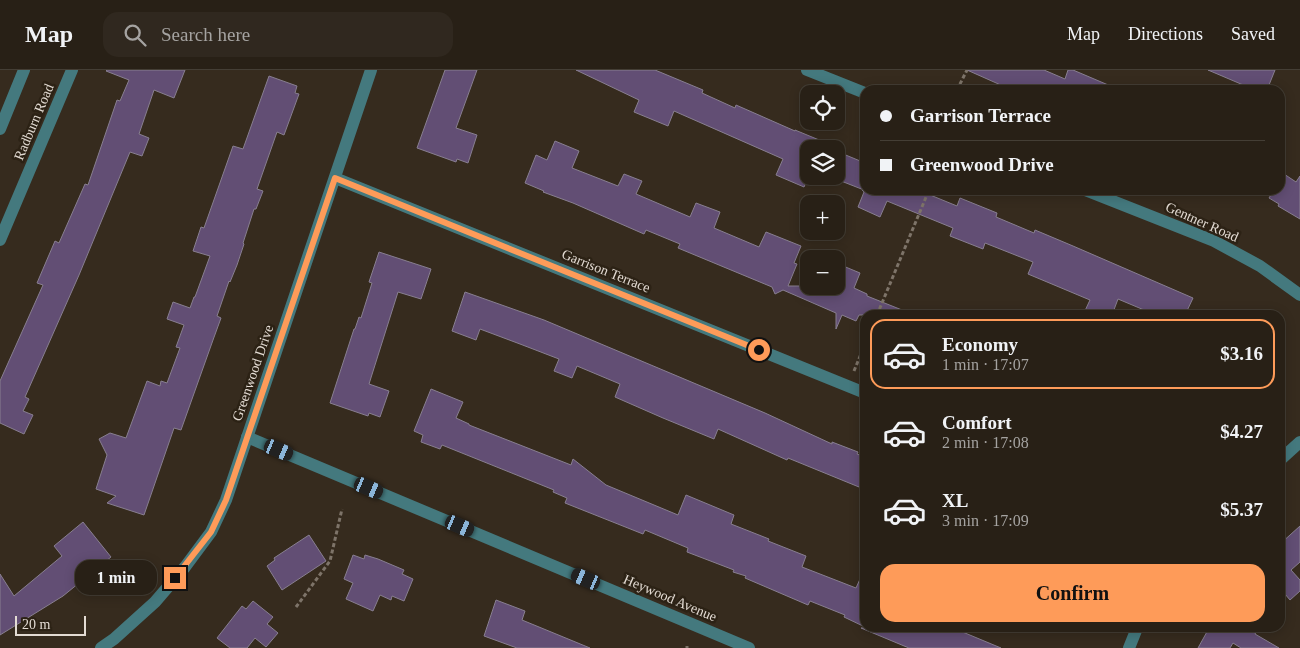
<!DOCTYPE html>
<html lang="en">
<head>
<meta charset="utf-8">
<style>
	:root { --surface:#282016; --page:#30281f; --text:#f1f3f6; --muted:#a5a3a1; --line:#443e35; --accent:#fe9b59 }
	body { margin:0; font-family:"Times New Roman",serif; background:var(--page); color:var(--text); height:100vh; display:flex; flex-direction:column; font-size:19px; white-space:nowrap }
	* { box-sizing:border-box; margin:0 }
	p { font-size:16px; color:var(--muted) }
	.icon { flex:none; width:28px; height:28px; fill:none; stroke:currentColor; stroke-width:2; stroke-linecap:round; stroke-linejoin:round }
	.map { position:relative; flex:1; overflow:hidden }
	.panel { position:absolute; left:860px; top:240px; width:425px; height:322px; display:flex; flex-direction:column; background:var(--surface); border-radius:15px; box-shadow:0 2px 12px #0003,0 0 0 1px var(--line) }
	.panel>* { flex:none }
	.top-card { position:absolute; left:860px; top:15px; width:425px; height:110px; border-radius:15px; box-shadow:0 2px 12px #0003,0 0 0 1px var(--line); display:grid; align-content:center; height:110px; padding:0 20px; background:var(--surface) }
	.buttons { position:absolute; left:800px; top:15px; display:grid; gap:10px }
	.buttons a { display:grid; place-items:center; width:45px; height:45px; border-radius:10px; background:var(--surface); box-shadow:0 2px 12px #0003,0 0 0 1px var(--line); font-size:25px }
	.scale { position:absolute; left:15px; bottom:12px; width:71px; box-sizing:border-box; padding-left:5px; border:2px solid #e3dbd3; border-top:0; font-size:14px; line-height:18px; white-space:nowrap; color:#e3dbd3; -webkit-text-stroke:4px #2c2215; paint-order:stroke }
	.end { position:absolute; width:22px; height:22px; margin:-11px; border:6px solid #fe9b59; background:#111; box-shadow:0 0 0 2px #111 }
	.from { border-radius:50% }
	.bubble { position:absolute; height:35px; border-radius:15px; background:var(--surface); box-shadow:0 2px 12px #0003,0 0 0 1px var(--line); font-size:16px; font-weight:600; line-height:35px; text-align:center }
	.car { position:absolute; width:15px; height:30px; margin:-15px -8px; border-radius:6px; box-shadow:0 0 4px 1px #0007; background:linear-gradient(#222 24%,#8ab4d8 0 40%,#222 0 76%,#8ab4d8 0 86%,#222 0) }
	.top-card b { display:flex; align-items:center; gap:18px; height:48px; font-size:19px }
	.top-card b+b { border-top:1px solid var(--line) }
	.top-card i { width:12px; height:12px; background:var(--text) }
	ul { padding:9px 0 0; list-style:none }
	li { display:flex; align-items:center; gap:15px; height:70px; margin:0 10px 8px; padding:0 10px; border:2px solid transparent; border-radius:15px }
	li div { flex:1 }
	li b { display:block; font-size:19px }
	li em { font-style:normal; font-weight:600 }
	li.on { border-color:var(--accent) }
	li>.icon { width:45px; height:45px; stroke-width:1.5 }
	.button { display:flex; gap:10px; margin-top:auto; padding:10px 20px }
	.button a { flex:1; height:58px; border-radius:15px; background:var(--accent); color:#111; font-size:20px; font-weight:600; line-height:58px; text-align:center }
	header { display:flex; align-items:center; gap:30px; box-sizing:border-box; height:70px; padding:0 25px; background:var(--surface); border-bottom:1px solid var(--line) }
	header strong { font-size:24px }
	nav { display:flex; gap:28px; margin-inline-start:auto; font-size:18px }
	.search { width:350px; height:45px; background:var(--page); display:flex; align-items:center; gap:12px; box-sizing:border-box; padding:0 18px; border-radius:15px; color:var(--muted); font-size:19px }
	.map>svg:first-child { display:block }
	.building { fill:#624e74; stroke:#887f90 }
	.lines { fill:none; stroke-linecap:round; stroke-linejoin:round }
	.path { stroke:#7e7469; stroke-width:3; stroke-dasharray:4 2.5; stroke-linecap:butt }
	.minor { stroke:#44797e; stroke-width:12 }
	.route { stroke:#fe9b59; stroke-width:6 }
	.labels { text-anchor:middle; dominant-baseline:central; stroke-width:5; stroke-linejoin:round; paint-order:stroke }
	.street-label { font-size:14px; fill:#e3dbd3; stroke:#2c2215 }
</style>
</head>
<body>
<header>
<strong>Map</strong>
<div class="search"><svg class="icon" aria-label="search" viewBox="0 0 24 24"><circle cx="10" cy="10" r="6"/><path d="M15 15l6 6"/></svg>Search here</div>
<nav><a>Map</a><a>Directions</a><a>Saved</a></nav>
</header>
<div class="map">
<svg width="1300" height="578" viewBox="0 0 1300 578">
	<rect width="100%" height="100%" fill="#362b1e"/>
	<!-- building -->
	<g class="building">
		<polygon points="107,0 185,0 174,28 154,20 139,64 149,68 142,86 130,82 79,205 25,327 29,329 23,341 33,345 24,364 0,353 0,311 43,215 37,213 55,171 59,173 85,114 88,115 117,30 120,31 129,10 106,1"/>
		<polygon points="445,0 477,0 456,58 477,65 468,93 457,89 456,92 417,78"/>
		<polygon points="576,0 655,0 703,20 702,23 735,38 736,35 795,61 795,60 824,72 820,79 809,79 809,106 804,117 776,105 783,89 674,41 668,56 634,42 639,30"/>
		<polygon points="967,0 1044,0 1065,9 1068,0 1073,0 1120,20 1012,20"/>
		<polygon points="1208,0 1275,0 1267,20 1255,20"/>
		<polygon points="269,6 297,16 295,23 299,24 284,65 277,62 257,119 263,121 256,139 254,139 243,173 244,174 237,195 230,212 229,211 217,246 221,248 213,270 181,360 174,358 144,445 107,433 116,426 96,419 107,385 99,369 110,363 126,368 147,311 160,316 161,311 167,313 180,278 176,277 184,255 167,249 173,232 190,238 194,227 195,227 210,186 193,181 201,157 204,158 233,76 243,79"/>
		<polygon points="555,71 579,81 572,98 618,116 624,104 642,111 636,124 690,147 696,133 720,142 714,158 759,177 766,162 801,176 794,193 797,194 788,216 836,216 836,193 860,203 854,218 867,224 867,226 912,244 912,245 859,245 856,251 842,245 836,259 836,243 783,220 775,224 772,217 678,178 680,174 646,160 644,164 573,133 543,122 544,121 525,113 536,85 547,90"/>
		<polygon points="836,81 865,93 865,120 918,120 957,136 960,128 997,143 996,147 1034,163 1035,160 1073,176 1193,228 1185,245 1156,245 1118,229 1112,245 1083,245 1090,230 1028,204 1033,192 985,173 983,179 950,166 953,158 887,131 880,147 858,137 864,122 862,120 864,120 836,109"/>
		<polygon points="1284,104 1296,112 1300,106 1300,149 1278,136 1279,134 1269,128 1274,120 1280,120 1280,110"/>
		<polygon points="379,182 431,199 421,229 398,222 369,314 389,321 380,347 369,343 368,346 330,333 354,259 355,259 359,247 361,248 372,213 369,212"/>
		<polygon points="465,222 544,250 765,343 832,374 832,372 858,382 857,384 865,387 865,403 859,417 788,388 787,390 718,359 714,369 663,348 615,327 620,314 577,296 572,308 554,301 559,289 520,274 480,259 476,270 452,261"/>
		<polygon points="431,319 463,332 456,348 469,354 469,355 571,395 573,389 606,415 678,445 686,425 734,445 731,454 769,469 768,471 806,486 802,497 856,518 865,498 865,557 844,547 845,545 810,531 808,535 745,508 746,506 733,502 734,500 687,482 688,478 645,460 643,464 565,433 567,428 553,422 554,420 442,375 440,379 421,372 423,365 414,361"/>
		<polygon points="83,452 111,487 63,526 0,565 0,504 14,526 62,486 54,476"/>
		<polygon points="1300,456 1300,492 1291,500 1300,510 1300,521 1290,530 1280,518 1280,474"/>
		<polygon points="309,465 326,491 282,520 267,496 275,490 274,488"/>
		<polygon points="353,485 364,489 365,485 378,489 404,500 402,504 413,509 404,531 392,526 391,530 380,525 373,541 346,529 353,513 344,509"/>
		<polygon points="496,530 525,541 522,550 590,578 517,578 484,566"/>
		<polygon points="253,531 273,547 267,554 278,563 266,577 255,568 247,578 230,578 217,568 242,536 246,539"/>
		<polygon points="861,558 953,558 1001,578 909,578"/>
		<polygon points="1203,558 1258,558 1255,564 1279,578 1241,578 1233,573 1230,578 1198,578 1208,560"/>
	</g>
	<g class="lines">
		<!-- path -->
		<g class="path">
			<polyline points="957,20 967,0"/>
			<polyline points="877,245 929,120"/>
			<polyline points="854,301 865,274"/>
			<polyline points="296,537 330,491 342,439"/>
			<polyline points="687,578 687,576"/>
		</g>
		<!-- minor -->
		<g class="minor">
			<polyline points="807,0 865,23"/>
			<polyline points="0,59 24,0"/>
			<polyline points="335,108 865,323"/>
			<polyline points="1085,120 1214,171 1260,196 1300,225"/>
			<polyline points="0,170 72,0"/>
			<polyline points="247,367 749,578"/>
			<polyline points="1280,390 1300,372"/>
			<polyline points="101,578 114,569 155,532 185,497 211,462 226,430 371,0"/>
			<polyline points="1129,578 1137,558"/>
		</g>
	</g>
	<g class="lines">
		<!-- route -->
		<polyline class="route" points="175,508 211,462 226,430 335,108 759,280"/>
	</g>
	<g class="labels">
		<!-- street labels -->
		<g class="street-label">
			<text transform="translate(34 52) rotate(-67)">Radburn Road</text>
			<text transform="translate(1202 152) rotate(24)">Gentner Road</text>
			<text transform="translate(606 201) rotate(22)">Garrison Terrace</text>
			<text transform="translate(253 303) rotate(-71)">Greenwood Drive</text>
			<text transform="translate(670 528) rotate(23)">Heywood Avenue</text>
		</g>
	</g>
</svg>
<div class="buttons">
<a><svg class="icon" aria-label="locate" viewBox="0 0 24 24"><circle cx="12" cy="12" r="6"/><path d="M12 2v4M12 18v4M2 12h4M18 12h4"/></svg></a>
<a><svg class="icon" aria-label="layers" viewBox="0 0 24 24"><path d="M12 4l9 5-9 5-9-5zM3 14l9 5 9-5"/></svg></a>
<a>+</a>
<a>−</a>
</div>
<div class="scale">20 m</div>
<i class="end from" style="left:759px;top:280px"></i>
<i class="end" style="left:175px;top:508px"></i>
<div class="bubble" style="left:75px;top:490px;width:82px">1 min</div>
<i class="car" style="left:279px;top:380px;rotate:113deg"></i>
<i class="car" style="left:369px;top:418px;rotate:113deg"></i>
<i class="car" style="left:460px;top:456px;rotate:113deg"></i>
<i class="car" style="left:586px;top:509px;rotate:293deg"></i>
<div class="top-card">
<b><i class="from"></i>Garrison Terrace</b>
<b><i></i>Greenwood Drive</b>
</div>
<section class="panel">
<ul>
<li class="on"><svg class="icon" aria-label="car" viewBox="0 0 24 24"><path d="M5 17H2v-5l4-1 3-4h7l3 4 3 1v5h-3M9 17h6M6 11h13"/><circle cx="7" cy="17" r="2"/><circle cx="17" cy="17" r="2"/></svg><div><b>Economy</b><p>1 min · 17:07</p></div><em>$3.16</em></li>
<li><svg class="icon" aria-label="car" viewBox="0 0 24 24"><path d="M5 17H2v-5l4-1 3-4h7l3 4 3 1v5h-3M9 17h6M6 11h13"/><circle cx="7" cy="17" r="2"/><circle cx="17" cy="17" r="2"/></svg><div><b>Comfort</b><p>2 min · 17:08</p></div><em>$4.27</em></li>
<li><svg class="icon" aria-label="car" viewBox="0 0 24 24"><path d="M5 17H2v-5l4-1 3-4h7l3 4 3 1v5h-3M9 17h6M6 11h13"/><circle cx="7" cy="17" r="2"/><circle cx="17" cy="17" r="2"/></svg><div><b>XL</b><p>3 min · 17:09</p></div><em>$5.37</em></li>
</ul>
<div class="button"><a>Confirm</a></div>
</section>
</div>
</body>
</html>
